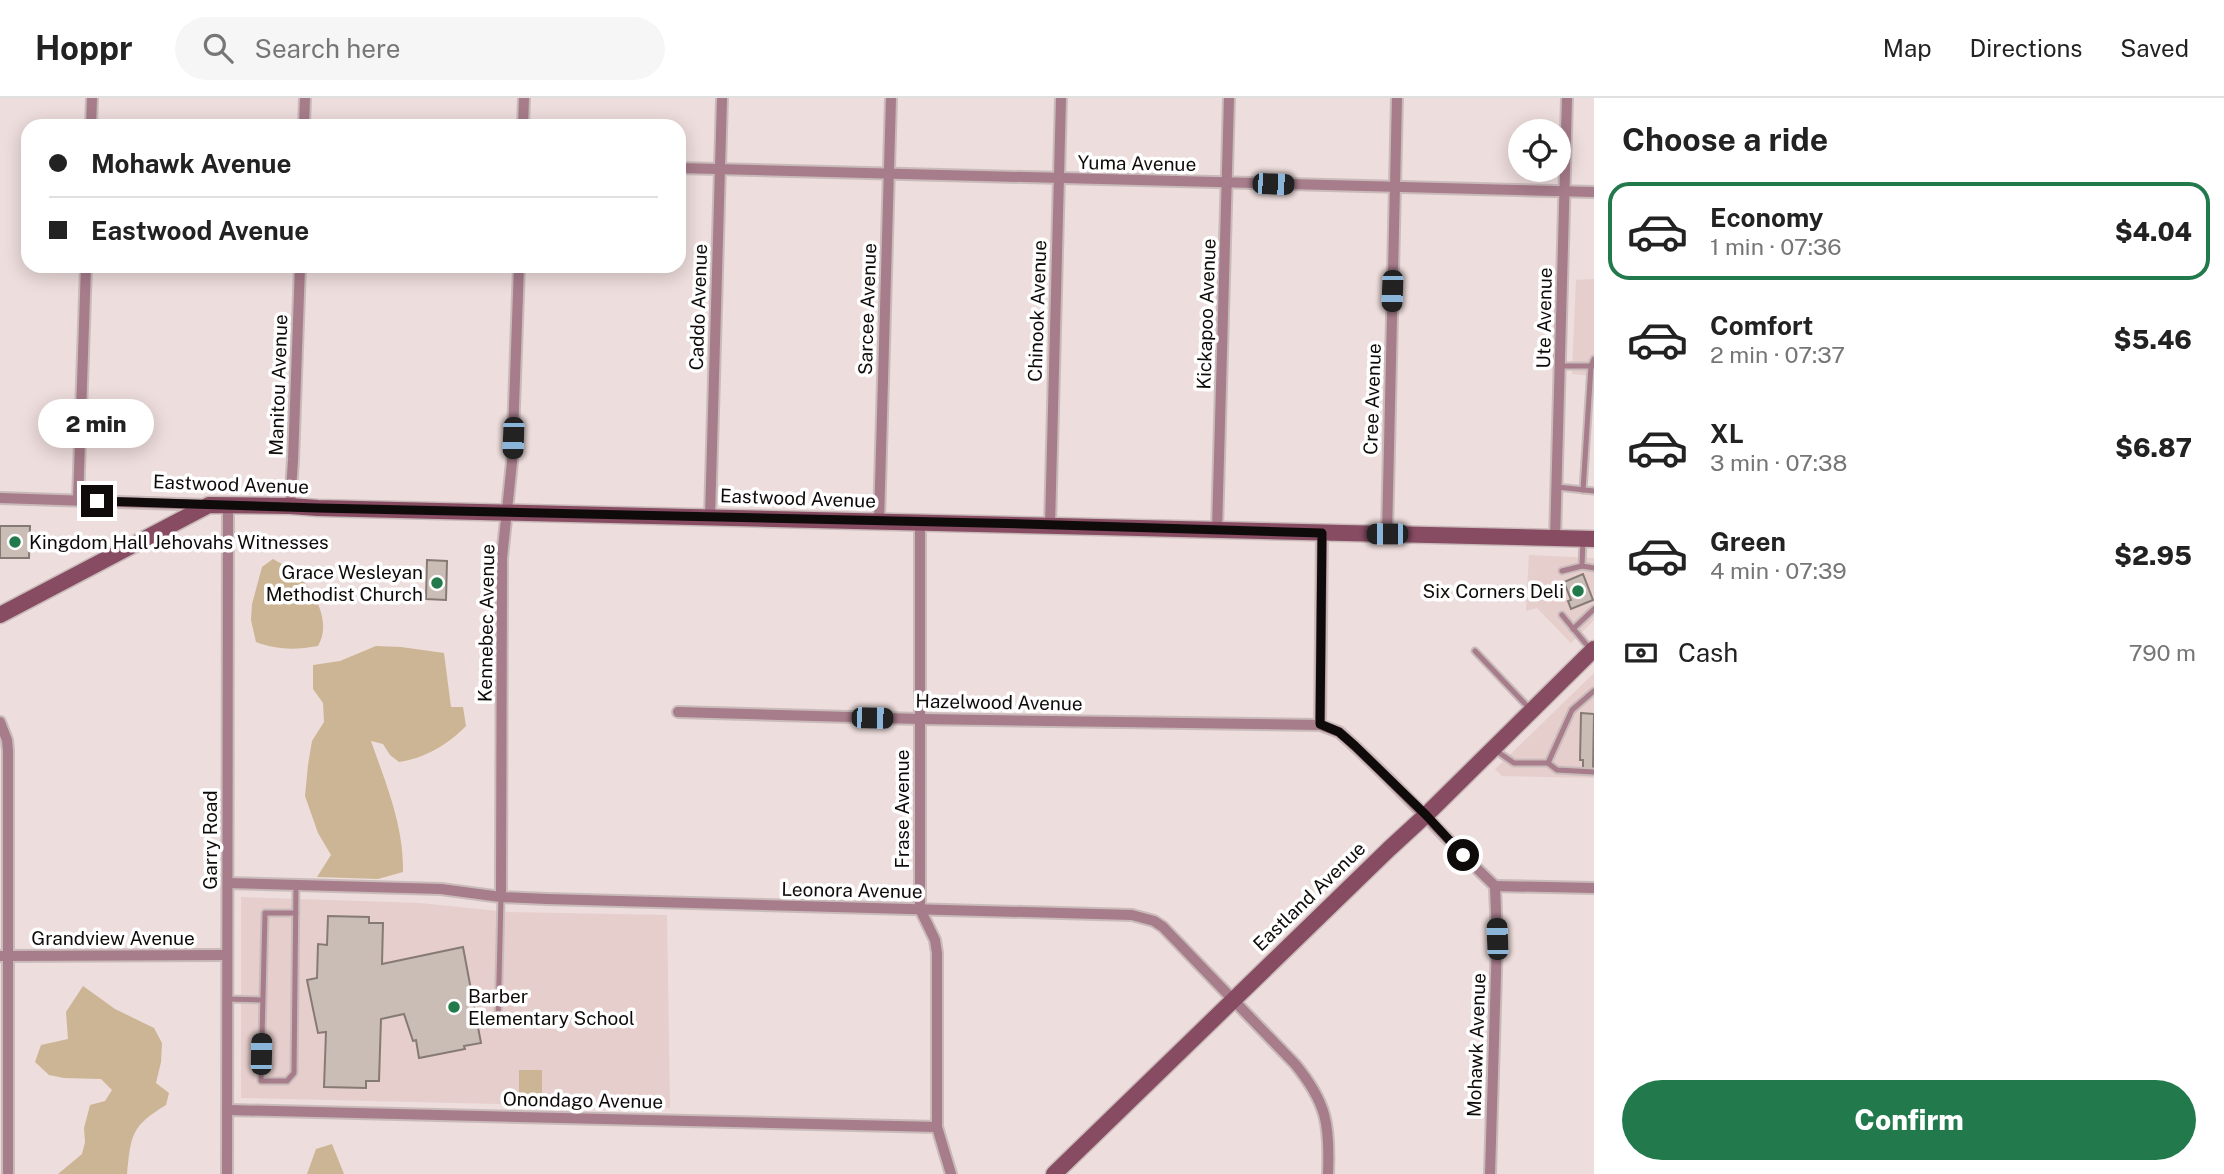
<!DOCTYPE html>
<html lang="en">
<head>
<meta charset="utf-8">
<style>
	:root { --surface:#fff; --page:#f6f6f6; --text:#222; --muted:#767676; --line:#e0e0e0; --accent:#22794c }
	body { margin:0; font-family:"Public Sans",sans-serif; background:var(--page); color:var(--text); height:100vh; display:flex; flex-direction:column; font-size:26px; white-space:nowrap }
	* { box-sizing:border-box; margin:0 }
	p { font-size:23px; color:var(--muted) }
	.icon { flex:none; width:38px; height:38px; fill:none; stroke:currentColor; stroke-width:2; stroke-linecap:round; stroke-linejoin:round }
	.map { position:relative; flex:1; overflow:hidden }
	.details { display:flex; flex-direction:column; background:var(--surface); width:630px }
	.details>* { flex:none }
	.guide { position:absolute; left:21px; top:21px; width:665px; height:154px; border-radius:21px; box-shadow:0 4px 18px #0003; display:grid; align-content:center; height:154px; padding:0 28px; background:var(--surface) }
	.fabs { position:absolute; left:1508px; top:21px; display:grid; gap:14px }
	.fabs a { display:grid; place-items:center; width:63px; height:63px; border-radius:50%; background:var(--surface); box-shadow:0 4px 18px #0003; font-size:35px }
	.end { position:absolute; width:32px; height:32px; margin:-16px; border:9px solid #100b0b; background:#fff; box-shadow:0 0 0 4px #fff }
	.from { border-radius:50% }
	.bubble { position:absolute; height:49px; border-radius:24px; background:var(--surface); box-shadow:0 4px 18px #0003; font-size:23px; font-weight:800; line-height:49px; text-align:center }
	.car { position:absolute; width:21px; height:42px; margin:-21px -10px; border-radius:9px; box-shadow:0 0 5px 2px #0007; background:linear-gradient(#222 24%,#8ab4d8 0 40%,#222 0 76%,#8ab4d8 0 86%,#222 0) }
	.guide b { display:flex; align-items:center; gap:24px; height:66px; font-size:26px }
	.guide b+b { border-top:2px solid var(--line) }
	.guide i { width:18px; height:18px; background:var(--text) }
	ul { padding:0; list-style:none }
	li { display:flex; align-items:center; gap:21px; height:98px; margin:0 14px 10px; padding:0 14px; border:4px solid transparent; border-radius:21px }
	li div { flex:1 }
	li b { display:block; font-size:26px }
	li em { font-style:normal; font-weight:800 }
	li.on { border-color:var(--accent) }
	li>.icon { width:63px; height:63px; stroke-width:1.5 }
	h2 { padding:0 28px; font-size:32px; line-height:84px }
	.pay { display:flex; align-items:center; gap:18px; height:77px; padding:0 28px; font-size:26px }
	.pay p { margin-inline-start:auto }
	.primary-button { display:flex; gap:14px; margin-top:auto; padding:14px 28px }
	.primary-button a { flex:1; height:80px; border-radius:42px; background:var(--accent); color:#fff; font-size:28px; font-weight:800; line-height:80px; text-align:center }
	header { display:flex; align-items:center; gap:42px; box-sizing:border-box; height:98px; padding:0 35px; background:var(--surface); border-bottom:2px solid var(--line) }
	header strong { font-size:33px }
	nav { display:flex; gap:38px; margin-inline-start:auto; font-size:24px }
	.search { width:490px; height:63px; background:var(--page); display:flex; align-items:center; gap:18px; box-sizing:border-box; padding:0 24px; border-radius:38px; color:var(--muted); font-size:26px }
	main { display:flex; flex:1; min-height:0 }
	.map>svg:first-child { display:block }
	.built { fill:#e6cecc }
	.green { fill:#ccb594 }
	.building { fill:#cabdb6; stroke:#867a74; stroke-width:2 }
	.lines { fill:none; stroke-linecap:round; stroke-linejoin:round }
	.lane-casing { stroke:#cabbbb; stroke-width:9 }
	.street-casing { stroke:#cabbbb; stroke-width:14 }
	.secondary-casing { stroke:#cabbbb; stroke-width:19 }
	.lane { stroke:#a77c8b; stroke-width:5 }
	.street { stroke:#a77c8b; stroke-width:10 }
	.secondary { stroke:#874b62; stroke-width:16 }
	.route { stroke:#100b0b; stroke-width:9 }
	.poi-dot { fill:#22794c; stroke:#fff; stroke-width:2.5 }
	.labels { text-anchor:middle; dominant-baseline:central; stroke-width:7; stroke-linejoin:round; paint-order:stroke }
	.street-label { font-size:19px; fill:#100b0b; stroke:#fff }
	.poi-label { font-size:19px; fill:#100b0b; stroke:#fff; text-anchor:start }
</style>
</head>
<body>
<header>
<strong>Hoppr</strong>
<div class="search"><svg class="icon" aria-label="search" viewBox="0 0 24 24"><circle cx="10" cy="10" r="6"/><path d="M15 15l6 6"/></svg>Search here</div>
<nav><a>Map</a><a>Directions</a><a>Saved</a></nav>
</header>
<main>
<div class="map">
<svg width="1594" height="1076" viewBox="0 0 1594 1076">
	<rect width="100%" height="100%" fill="#eddddc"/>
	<!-- built -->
	<g class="built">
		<polygon points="1594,181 1594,278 1572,276 1576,182"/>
		<polygon points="1529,457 1594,460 1594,522 1571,545 1537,510 1526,513"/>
		<polygon points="1594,575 1594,680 1502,678 1495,671"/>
		<polygon points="241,799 420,805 508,814 667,817 670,1010 241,1000"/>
	</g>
	<!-- green -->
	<g class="green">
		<path d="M273 461C281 466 291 470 297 476 315 494 332 524 318 548 295 552 278 552 256 544L251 522 252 506 262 469Z"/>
		<path d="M376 548 401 549 444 555 451 609H463L466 628C449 646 423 661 399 664L390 657 383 646 371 643C386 686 404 728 403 774L378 781 317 779 331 757 318 735 305 698 308 667 312 643 324 624 323 605 313 591V567L340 563Z"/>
		<path d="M83 888 115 911 154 930 162 945 161 964 156 985 169 995 166 1007C131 1028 131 1037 127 1076H58L82 1056 85 1044 84 1030 90 1007 105 1003 112 992 101 981 64 980 49 977 35 964 41 947 68 941 66 914Z"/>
		<rect x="519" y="972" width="23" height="24"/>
		<polygon points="332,1046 344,1076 307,1076 316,1051"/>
	</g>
	<!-- building -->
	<g class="building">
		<polygon points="0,428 30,428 29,460 0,460"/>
		<polygon points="427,462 447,463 446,502 426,501"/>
		<polygon points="1583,476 1593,502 1571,511 1568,503 1571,502 1564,484"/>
		<polygon points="1581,615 1594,616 1593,671 1583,671 1583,662 1580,662"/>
		<polygon points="328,818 369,819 369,825 383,825 382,866 463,849 481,945 464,948 465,951 419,960 416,942 413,943 404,916 381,921 379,983 366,983 366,990 324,989 326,934 318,935 307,882 317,880 318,846 327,847"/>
	</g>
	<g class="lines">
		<!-- lane casing -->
		<g class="lane-casing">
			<g id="lane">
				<polyline points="1561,268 1593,268"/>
				<polyline points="1557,389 1594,393"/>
				<polyline points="1583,392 1591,268 1594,261"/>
				<polyline points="1583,441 1582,468 1594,470"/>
				<polyline points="1562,473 1582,468"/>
				<polyline points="1562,517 1591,552"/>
				<polyline points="1573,531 1594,511"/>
				<polyline points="1475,553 1529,610"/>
				<polyline points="1495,652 1514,665 1548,665 1557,672 1594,674"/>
				<polyline points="1548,665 1572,612 1594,593"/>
				<polyline points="296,815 265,815 261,983 287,983 294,975 296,787"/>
				<polyline points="227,901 262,902"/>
				<polyline points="498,924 501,799"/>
			</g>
		</g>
		<!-- street casing -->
		<g class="street-casing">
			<g id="street">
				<polyline points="91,28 92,0"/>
				<polyline points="304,28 305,0"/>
				<polyline points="523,28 524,0"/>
				<polyline points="679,70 1594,94"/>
				<polyline points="0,400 207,407"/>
				<polyline points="78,402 86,168"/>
				<polyline points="290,408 293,362 300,168"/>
				<polyline points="710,419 722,0"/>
				<polyline points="879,423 891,0"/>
				<polyline points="920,424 920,811 935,842 937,855 937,1029 951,1076"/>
				<polyline points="1050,427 1061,0"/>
				<polyline points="1217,432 1229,0"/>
				<polyline points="1387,436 1397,0"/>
				<polyline points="1555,441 1567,0"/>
				<path d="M678 614 920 621 1320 627 1339 634C1394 682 1442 738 1495 788L1497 841 1490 1076"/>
				<polyline points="0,624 7,642 8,653 8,1076"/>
				<polyline points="1320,627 1322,435"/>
				<path d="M228 785 441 791 501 799 547 801 1132 817 1154 823 1163 829 1295 966C1327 1005 1330 1027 1328 1076"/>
				<polyline points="1495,788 1594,790"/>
				<polyline points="501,799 502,460 512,364 519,168"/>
				<polyline points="0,858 226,857"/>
				<polyline points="229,1012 937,1029"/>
				<polyline points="227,1076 228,407"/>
			</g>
		</g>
		<!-- secondary casing -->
		<g class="secondary-casing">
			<g id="secondary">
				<polyline points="0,517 209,407 290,408 318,410 1594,441"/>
				<polyline points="1054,1076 1389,751 1426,717 1594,551"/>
			</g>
		</g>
		<!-- lane -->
		<use href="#lane" class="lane"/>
		<!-- street -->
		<use href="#street" class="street"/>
		<!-- secondary -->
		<use href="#secondary" class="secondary"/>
	</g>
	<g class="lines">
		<!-- route -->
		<polyline class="route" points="97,403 318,410 1024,426 1322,435 1320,626 1339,634 1355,648 1426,717 1463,757"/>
	</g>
	<!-- markers -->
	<g class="poi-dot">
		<circle cx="15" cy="444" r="7"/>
		<circle cx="437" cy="485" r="7"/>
		<circle cx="1578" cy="493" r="7"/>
		<circle cx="454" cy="909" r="7"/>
	</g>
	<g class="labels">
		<!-- street labels -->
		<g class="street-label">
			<text transform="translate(1137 65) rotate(1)">Yuma Avenue</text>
			<text transform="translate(698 209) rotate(-88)">Caddo Avenue</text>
			<text transform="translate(867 211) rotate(-88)">Sarcee Avenue</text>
			<text transform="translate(1037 213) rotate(-88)">Chinook Avenue</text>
			<text transform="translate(1206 216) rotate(-88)">Kickapoo Avenue</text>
			<text transform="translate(1544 220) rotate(-89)">Ute Avenue</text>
			<text transform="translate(278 287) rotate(-88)">Manitou Avenue</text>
			<text transform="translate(1372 301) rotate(-88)">Cree Avenue</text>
			<text transform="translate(231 386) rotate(2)">Eastwood Avenue</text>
			<text transform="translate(798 400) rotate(2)">Eastwood Avenue</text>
			<text transform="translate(486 525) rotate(-89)">Kennebec Avenue</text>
			<text transform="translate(999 604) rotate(1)">Hazelwood Avenue</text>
			<text transform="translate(902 711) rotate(-90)">Frase Avenue</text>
			<text transform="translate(210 742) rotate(-90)">Garry Road</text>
			<text transform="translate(852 792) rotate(1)">Leonora Avenue</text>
			<text transform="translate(1309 798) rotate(-44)">Eastland Avenue</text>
			<text x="113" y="840">Grandview Avenue</text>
			<text transform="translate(1476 947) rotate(-88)">Mohawk Avenue</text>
			<text transform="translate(583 1002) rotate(1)">Onondago Avenue</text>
		</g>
		<!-- poi labels -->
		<g class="poi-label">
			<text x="29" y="444">Kingdom Hall Jehovahs Witnesses</text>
			<text x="423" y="474" text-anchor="end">Grace Wesleyan<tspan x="423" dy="22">Methodist Church</tspan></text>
			<text x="1564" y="493" text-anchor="end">Six Corners Deli</text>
			<text x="468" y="898">Barber<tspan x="468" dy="22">Elementary School</tspan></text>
		</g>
	</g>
</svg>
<div class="fabs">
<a><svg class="icon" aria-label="locate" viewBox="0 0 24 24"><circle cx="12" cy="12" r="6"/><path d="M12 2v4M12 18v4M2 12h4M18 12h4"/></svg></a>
</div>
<i class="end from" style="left:1463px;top:757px"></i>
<i class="end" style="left:97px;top:403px"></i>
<div class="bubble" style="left:38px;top:301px;width:116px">2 min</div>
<i class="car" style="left:1273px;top:86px;rotate:92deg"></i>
<i class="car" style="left:1392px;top:193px;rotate:182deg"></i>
<i class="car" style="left:513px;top:340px;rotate:182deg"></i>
<i class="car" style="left:1387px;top:436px;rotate:270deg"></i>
<i class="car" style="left:872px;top:620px;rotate:91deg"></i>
<i class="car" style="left:1497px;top:841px;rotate:358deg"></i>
<i class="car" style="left:261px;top:956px;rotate:1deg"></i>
<div class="guide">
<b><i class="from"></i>Mohawk Avenue</b>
<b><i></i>Eastwood Avenue</b>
</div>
</div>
<section class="details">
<h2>Choose a ride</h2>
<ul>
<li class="on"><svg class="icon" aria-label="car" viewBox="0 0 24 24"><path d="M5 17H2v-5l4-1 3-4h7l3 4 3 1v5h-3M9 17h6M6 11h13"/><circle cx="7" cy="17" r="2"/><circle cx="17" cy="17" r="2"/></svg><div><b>Economy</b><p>1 min · 07:36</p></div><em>$4.04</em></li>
<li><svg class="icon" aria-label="car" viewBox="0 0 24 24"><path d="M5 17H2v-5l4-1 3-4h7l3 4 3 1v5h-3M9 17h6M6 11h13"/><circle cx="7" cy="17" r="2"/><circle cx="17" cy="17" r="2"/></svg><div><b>Comfort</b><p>2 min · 07:37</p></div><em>$5.46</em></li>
<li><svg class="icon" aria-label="car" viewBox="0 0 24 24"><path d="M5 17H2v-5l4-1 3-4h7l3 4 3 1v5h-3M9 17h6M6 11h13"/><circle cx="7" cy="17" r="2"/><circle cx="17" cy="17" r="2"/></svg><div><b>XL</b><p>3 min · 07:38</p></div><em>$6.87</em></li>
<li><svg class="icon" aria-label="car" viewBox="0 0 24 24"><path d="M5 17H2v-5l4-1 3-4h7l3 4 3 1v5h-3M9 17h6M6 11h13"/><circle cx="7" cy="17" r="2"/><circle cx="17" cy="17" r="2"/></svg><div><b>Green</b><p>4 min · 07:39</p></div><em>$2.95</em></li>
</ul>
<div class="pay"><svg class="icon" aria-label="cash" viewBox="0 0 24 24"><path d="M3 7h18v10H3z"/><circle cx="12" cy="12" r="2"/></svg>Cash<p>790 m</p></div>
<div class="primary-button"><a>Confirm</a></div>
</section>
</main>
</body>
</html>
